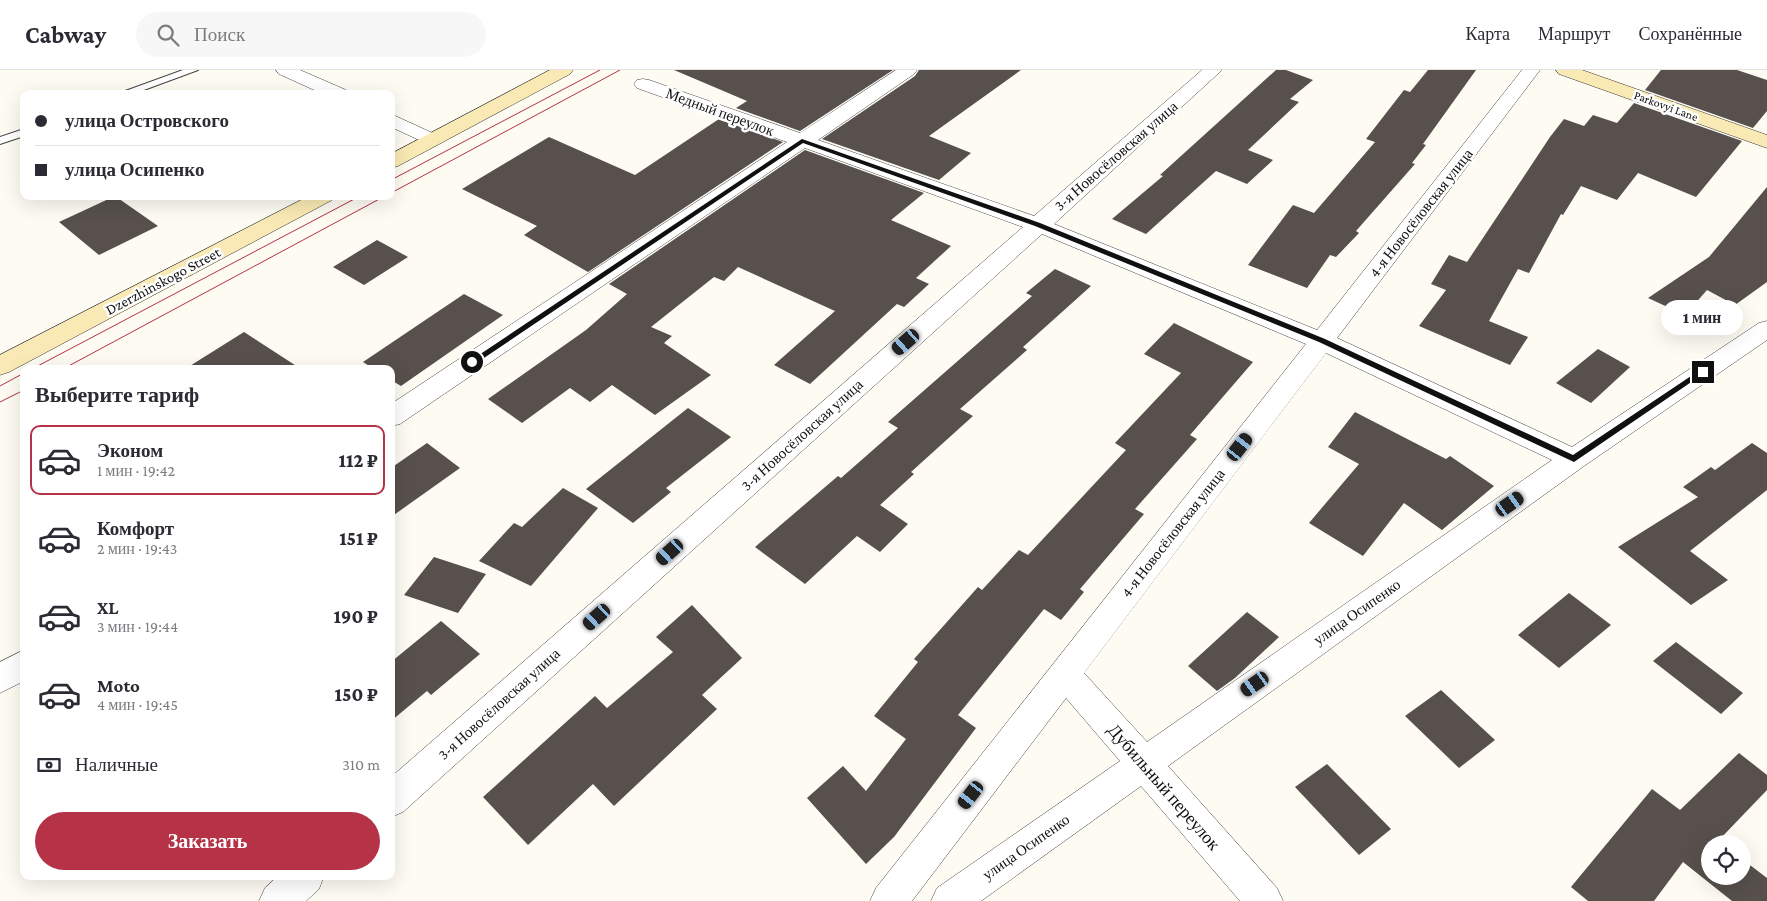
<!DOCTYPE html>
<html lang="ru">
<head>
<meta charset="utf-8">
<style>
	:root { --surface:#fff; --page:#f7f7f7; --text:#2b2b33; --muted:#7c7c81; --line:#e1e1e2; --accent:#b53247 }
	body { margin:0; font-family:"Crimson Pro",serif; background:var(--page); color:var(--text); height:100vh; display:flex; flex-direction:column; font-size:19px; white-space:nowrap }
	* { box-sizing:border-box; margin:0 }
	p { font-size:16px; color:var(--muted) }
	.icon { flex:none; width:28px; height:28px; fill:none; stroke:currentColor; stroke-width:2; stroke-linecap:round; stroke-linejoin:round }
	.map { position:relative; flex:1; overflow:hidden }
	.side { position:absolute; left:20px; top:295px; width:375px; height:515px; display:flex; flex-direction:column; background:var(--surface); border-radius:10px; box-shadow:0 5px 20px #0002 }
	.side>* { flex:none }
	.hud { position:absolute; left:20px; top:20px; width:375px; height:110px; border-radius:10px; box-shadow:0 5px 20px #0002; display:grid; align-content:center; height:110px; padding:0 15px; background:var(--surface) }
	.buttons { position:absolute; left:1701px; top:765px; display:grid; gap:10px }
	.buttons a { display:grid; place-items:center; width:50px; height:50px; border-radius:50%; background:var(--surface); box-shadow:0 5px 20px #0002; font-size:25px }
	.end { position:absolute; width:22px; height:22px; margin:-11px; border:6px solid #101010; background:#fff; box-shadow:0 0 0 2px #fff }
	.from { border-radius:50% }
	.bubble { position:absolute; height:35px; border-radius:18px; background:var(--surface); box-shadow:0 5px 20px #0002; font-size:16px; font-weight:800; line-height:35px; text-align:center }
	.car { position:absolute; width:15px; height:30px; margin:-15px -8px; border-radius:6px; box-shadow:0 0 4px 1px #0007; background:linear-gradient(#222 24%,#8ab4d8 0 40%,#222 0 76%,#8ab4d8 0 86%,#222 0) }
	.hud b { display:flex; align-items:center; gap:18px; height:48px; font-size:19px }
	.hud b+b { border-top:1px solid var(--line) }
	.hud i { width:12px; height:12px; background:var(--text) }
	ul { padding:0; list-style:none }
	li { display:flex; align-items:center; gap:15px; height:70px; margin:0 10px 8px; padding:0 5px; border:2px solid transparent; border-radius:10px }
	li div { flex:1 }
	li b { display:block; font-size:19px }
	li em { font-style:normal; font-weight:800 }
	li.active { border-color:var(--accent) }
	li>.icon { width:45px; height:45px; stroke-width:1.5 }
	h2 { padding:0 15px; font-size:22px; line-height:60px }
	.pay { display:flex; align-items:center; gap:12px; height:55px; padding:0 15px; font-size:19px }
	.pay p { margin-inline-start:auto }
	.action { display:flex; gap:10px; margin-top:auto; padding:10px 15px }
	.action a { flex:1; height:58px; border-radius:30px; background:var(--accent); color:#fff; font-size:20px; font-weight:800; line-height:58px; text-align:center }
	header { display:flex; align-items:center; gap:30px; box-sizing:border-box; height:70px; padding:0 25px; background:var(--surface); border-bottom:1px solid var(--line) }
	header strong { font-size:24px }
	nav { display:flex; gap:28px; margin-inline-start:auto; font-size:18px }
	.search { width:350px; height:45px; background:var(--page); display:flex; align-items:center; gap:12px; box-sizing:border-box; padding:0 18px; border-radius:28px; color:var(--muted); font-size:19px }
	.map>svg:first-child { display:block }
	.building { fill:#57504d }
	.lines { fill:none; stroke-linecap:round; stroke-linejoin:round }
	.lane-casing { stroke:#434343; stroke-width:2 }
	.street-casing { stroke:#434343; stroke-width:1 }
	.secondary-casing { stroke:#323232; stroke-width:1 }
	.lane { fill:#fff; fill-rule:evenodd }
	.street { fill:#fff; fill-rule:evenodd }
	.secondary { fill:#f9e9b4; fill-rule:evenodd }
	.tram { stroke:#b53247; stroke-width:1 }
	.route { fill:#101010 }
	.labels { text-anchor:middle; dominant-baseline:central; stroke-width:5; stroke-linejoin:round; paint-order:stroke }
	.far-street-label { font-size:12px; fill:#101010; stroke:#fff }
	.street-label { font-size:15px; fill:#101010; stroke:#fff }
	.near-street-label { font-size:18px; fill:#101010; stroke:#fff }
</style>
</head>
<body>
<header>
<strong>Cabway</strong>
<div class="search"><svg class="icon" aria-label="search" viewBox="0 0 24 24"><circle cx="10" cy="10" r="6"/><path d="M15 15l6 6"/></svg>Поиск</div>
<nav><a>Карта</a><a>Маршрут</a><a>Сохранённые</a></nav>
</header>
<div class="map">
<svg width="1767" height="831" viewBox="0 0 1767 831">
	<rect width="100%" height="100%" fill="#fefbf3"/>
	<!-- building -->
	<g class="building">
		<polygon points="674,0 893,0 800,61 736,38 747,31"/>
		<polygon points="919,0 1021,0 929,66 971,83 939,110 822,69 915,6"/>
		<polygon points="1276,0 1286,0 1313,10 1290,29 1299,32 1248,80 1273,90 1247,114 1216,101 1146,164 1112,149 1163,106 1160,105"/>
		<polygon points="1428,0 1476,0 1423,74 1426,75 1412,93 1415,94 1356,161 1359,163 1336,187 1330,185 1307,218 1248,195 1293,135 1314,143 1375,72 1366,69 1404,20 1410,22"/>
		<polygon points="1661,0 1737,0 1767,10 1767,41 1753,58 1645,20"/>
		<polygon points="1634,33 1742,71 1696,127 1638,103 1617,130 1581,116 1563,145 1561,144 1529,203 1518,199 1489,251 1528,267 1510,295 1419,256 1446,220 1431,214 1449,185 1467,192 1550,67 1564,49 1584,56 1593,45 1617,53"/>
		<polygon points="719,49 783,72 588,202 524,165 537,156 462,119 549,67 635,105"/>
		<polygon points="805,80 924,123 891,150 951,176 916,208 929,214 904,237 897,234 810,314 774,295 835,241 738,197 724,211 714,207 651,257 672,266 664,273 711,305 655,345 612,315 590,332 570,318 522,353 488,329 586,260 627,224 609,214"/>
		<polygon points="1767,117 1767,212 1735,235 1707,220 1685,245 1648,228 1709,187"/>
		<polygon points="115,126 158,156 99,185 59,152"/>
		<polygon points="377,170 408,187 364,215 333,197"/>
		<polygon points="1055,199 1091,216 1023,277 1027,280 960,339 973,346 911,402 914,404 880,435 908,454 880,482 857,466 805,514 755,477 838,406 841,408 898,358 888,352 1032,226 1026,223"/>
		<polygon points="464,224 503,245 401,316 391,310 391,299 374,299 363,292"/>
		<polygon points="1174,253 1253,292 1190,365 1197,369 1135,439 1144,444 1080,519 1084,522 1061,550 1044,539 958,645 976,658 894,767 866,794 807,728 843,696 866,721 906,669 874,646 918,592 914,589 978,517 982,520 1019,480 1028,485 1126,380 1115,373 1181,303 1144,284"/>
		<polygon points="244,262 301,299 185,299"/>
		<polygon points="1598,279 1630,297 1591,333 1556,313"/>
		<polygon points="688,338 731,367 666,418 671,422 633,453 586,419"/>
		<polygon points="1355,342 1446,389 1450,386 1494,416 1442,460 1404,433 1363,486 1309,453 1359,394 1328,377"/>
		<polygon points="427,373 460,398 391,447 391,398"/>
		<polygon points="1752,373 1767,383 1767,420 1690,481 1728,510 1691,535 1618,477 1698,427 1683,417 1711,397 1715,400"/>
		<polygon points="563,418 598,438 531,516 479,491 514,453 522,457"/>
		<polygon points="434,487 486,504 458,543 404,525"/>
		<polygon points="1569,523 1611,555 1559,598 1518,565"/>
		<polygon points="692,535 742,588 702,625 717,639 614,736 593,714 528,775 483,727 595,626 607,638 673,582 656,567"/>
		<polygon points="1247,542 1279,567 1235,608 1217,621 1188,596"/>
		<polygon points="441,551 480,584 431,625 427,621 391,651 391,592"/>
		<polygon points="1676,572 1743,623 1721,644 1653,591"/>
		<polygon points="1441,620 1495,670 1459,698 1405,646"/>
		<polygon points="1739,683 1767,705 1767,720 1719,770 1723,774 1710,774 1710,806 1742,806 1742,789 1767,808 1767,831 1732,831 1683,792 1654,831 1588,831 1571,817 1652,719 1680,740"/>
		<polygon points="1327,694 1391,759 1359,785 1295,717"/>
	</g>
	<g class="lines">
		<!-- lane casing -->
		<g class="lane-casing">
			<g id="lane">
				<polygon points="183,0 198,0 133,24 117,24"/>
				<polygon points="24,59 24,66 0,74 0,67"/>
			</g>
		</g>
		<!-- street casing -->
		<g class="street-casing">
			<g id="street">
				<polygon points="276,0 300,0 346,20 348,24 323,24 279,4"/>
				<path d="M896 0H917L914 4 818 70 1034 146 1202 0H1222L1054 154 1317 260 1522 0H1540L1337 268 1572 377 1759 253 1767 251V270L1584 396 1168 696 1277 818 1283 831H1240L1141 716 981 831H931L937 818 1120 691 1066 628 912 831H870L876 818 1306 274 1042 164 403 742 391 747V707L1023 157 805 78 400 354 391 356V334L787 72 637 18 634 14 637 10 643 9 649 10 800 63ZM1326 283 1552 390 1147 672 1084 603Z"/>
				<polygon points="391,44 439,66 442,70 439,74 432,76 391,57"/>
				<polygon points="24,580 24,611 0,623 0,592"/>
				<polygon points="278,806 324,806 319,819 306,831 259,831 265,818"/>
			</g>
		</g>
		<!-- secondary casing -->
		<g class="secondary-casing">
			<g id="secondary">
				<polygon points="550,0 573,0 570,4 398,96 391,98 391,84"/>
				<polygon points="1556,0 1582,0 1767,65 1767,78 1559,4"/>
				<polygon points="309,126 335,126 332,130 9,302 0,305 0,285"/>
			</g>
		</g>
		<!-- lane -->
		<use href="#lane" class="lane"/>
		<!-- street -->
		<use href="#street" class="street"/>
		<!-- secondary -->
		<use href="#secondary" class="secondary"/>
		<!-- tram -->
		<g class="tram">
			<polyline points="391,110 600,0"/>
			<polyline points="391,123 620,0"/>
			<polyline points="32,299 360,126"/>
			<polyline points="63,299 385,126"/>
			<polyline points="0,316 24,303"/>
			<polyline points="0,332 24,320"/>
		</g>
	</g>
	<!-- route -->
	<polygon class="route" points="802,69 1040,153 1325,269 1573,385 1700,300 1706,302 1574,392 1319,272 1035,156 803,73 475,294 470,294 470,291"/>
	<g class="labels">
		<!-- far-street labels -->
		<g class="far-street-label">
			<text transform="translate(1666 36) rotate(20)">Parkovyi Lane</text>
		</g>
		<!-- street labels -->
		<g class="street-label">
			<text transform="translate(720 42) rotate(20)">Медный переулок</text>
			<text transform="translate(1116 86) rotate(-41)">3-я Новосёловская улица</text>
			<text transform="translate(1421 143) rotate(-52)">4-я Новосёловская улица</text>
			<text transform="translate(163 211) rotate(-28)">Dzerzhinskogo Street</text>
			<text transform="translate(802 365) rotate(-42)">3-я Новосёловская улица</text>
			<text transform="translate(1173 463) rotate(-52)">4-я Новосёловская улица</text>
			<text transform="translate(1357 542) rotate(-35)">улица Осипенко</text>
			<text transform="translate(499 634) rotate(-42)">3-я Новосёловская улица</text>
			<text transform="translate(1026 777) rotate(-35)">улица Осипенко</text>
		</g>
		<!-- near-street labels -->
		<g class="near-street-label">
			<text transform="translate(1164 717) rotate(49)">Дубильный переулок</text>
		</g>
	</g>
</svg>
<div class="buttons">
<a><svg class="icon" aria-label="locate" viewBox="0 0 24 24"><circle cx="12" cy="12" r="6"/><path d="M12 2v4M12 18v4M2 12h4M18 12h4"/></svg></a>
</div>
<i class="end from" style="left:472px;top:292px"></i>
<i class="end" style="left:1703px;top:302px"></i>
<div class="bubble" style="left:1661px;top:230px;width:82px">1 мин</div>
<i class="car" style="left:906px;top:272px;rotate:229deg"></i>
<i class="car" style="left:1240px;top:377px;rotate:38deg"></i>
<i class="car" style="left:1510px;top:434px;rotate:55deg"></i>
<i class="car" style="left:670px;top:482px;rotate:228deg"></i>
<i class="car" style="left:597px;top:547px;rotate:228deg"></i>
<i class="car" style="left:1255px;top:614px;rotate:235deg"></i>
<i class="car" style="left:971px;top:725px;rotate:218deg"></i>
<div class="hud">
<b><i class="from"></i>улица Островского</b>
<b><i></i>улица Осипенко</b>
</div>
<section class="side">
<h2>Выберите тариф</h2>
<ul>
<li class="active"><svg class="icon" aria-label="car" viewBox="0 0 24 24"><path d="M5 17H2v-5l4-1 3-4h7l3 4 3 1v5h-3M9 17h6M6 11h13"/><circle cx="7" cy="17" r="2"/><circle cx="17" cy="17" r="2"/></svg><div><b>Эконом</b><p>1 мин · 19:42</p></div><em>112 ₽</em></li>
<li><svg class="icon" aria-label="car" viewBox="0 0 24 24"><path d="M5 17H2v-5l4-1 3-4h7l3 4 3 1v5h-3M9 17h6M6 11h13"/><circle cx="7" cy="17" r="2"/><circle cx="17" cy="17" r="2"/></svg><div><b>Комфорт</b><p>2 мин · 19:43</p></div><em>151 ₽</em></li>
<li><svg class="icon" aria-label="car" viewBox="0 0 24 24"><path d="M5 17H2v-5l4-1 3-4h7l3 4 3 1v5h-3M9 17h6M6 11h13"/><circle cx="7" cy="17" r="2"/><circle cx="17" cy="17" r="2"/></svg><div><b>XL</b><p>3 мин · 19:44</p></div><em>190 ₽</em></li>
<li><svg class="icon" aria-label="car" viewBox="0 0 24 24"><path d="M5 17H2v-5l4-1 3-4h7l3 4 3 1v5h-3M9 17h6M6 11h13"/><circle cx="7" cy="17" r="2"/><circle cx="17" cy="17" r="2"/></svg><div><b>Moto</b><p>4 мин · 19:45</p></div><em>150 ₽</em></li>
</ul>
<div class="pay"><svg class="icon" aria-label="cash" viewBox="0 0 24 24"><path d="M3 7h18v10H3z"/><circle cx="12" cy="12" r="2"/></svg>Наличные<p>310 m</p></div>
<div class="action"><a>Заказать</a></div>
</section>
</div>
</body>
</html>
